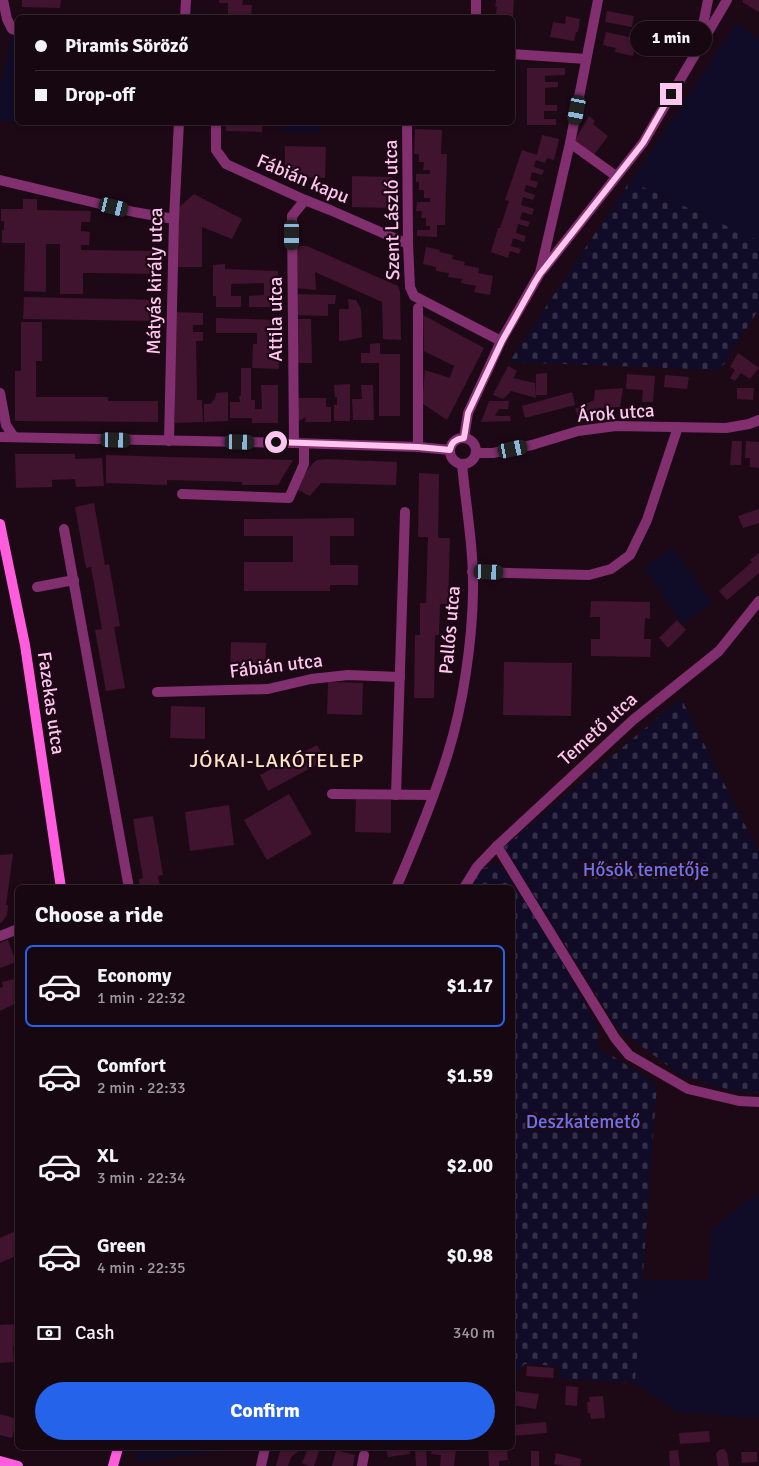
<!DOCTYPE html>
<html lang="en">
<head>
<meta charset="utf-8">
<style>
	:root { --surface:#160710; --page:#23151e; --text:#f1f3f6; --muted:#9e999f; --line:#352830; --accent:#2563eb }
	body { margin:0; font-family:Signika,sans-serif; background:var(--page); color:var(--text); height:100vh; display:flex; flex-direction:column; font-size:19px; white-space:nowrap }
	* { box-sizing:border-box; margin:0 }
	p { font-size:16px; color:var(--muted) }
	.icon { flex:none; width:28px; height:28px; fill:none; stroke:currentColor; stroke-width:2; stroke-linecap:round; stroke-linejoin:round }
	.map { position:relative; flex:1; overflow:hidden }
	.details { position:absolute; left:15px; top:885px; width:500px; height:565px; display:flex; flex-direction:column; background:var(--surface); border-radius:8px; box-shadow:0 1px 4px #0004,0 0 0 1px var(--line) }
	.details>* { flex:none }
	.top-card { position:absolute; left:15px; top:15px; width:500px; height:110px; border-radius:8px; box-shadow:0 1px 4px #0004,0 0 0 1px var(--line); display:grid; align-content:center; height:110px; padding:0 20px; background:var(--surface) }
	.end { position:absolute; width:22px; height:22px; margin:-11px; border:6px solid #ffc5ee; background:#111; box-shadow:0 0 0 2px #111 }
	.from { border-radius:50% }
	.bubble { position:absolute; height:35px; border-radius:18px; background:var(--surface); box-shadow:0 1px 4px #0004,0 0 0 1px var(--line); font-size:16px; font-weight:800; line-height:35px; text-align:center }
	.car { position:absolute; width:15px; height:30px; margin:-15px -8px; border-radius:6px; box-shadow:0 0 4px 1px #0007; background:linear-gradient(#222 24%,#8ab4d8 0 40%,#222 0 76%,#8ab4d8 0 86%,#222 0) }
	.top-card b { display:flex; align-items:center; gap:18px; height:48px; font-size:19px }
	.top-card b+b { border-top:1px solid var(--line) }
	.top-card i { width:12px; height:12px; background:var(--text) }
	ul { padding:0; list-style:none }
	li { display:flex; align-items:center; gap:15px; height:82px; margin:0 10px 8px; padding:0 10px; border:2px solid transparent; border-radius:8px }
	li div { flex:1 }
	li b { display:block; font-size:19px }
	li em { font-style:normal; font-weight:800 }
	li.on { border-color:var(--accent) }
	li>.icon { width:45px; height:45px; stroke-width:1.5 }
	h2 { padding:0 20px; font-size:22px; line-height:60px }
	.pay { display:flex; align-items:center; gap:12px; height:55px; padding:0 20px; font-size:19px }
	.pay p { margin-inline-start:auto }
	.button { display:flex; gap:10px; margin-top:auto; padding:10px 20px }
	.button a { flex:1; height:58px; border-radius:30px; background:var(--accent); color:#fff; font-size:20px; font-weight:800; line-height:58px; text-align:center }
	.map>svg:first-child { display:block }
	.green { fill:#100c27 }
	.cemetery { fill:url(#cemetery-stones) }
	.building { fill:#40132f }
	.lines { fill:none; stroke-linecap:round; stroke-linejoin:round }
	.street { stroke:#812f6f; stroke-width:10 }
	.secondary { stroke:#ff5cde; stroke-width:10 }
	.route { stroke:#ffc5ee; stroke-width:6 }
	.labels { text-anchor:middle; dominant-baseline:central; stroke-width:4.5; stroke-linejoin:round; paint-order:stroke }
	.street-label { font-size:19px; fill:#ffc5ee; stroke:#1d0916 }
	.park-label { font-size:19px; fill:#6b74ee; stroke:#1d0916 }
	.neighbourhood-label { font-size:20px; letter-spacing:1px; fill:#ffe5c7; stroke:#1d0916 }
</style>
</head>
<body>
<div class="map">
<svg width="759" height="1466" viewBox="0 0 759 1466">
	<defs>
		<pattern id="cemetery-stones" width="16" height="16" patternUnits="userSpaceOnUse" patternTransform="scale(1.25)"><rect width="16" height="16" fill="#100c27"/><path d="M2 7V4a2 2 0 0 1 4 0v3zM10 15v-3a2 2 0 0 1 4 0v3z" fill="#342e47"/></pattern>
	</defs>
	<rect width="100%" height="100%" fill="#1d0916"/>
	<!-- green -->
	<g class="green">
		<polygon points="736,23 759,40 759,241 631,181"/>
		<polygon points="13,32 17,33 18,122 0,120 0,87"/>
		<rect x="283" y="123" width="37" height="9"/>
		<polygon points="673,548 712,603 682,624 644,568"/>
		<polygon points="759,1194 759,1417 753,1418 677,1412 635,1383 643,1281 708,1279 711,1231 749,1198"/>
		<polygon points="138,1448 249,1448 136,1462"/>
	</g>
	<!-- cemetery -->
	<g class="cemetery">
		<polygon points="630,181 759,241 759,309 720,370 509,362"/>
		<polygon points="681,698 759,853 759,1093 734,1091 682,1076 618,1029 504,847"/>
		<polygon points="499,863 547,935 598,1028 598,1047 657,1084 635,1383 559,1379 559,1366 525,1364 513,1376 512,888 470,888 482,869"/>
	</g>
	<!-- building -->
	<g class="building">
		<polygon points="22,0 61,0 60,8 22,7"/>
		<polygon points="219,0 243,0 242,5 252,5 251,18 228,18 228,3 219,3"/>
		<polygon points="496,0 514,0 513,18 495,18 497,7 495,7"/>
		<polygon points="743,0 759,0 759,12 742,2"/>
		<polygon points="607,11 634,16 632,27 605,22"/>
		<polygon points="566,16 580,19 578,32 576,32 574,41 550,37 553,22 565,24"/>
		<polygon points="606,32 643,40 641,48 635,47 633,56 615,52 616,48 603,45"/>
		<polygon points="527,68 565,68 565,75 545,76 545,82 558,82 558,87 545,88 545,105 557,105 557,111 544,111 544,119 556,119 556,125 527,125"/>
		<polygon points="589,116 595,121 593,124 608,136 593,156 574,142"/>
		<polygon points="226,122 262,122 262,132 226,131"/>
		<polygon points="415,129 442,130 441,154 447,154 445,225 437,225 437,237 417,236 417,230 430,230 430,226 426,226 426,218 421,218 422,211 416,211 417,202 430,202 430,198 424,198 424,190 419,190 419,182 416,182 416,174 430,174 430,170 423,170 424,162 419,162 419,154 414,154"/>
		<polygon points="542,135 559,139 554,160 547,158 545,163 536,160 534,167 544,170 542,175 532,172 530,180 538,182 536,188 526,185 524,191 535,195 533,200 523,197 521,205 534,209 532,215 522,212 520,219 530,222 528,227 518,224 516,233 526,236 524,242 513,238 511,246 521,249 519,254 510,251 508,258 491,252 498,228 500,228 509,201 505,200 522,150 537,155"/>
		<polygon points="285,146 326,147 325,178 285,177"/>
		<polygon points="352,176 392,177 391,208 352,207"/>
		<polygon points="194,194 242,219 232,239 202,227 202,267 176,267 178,208"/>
		<polygon points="23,199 37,199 37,210 91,211 90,222 81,222 81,231 90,232 89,245 81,245 81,250 158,251 158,274 83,273 83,294 60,294 60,244 46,244 46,292 24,291 25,243 2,243 2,230 4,230 4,221 1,221 1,209 23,209"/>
		<polygon points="299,246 307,246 398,286 400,292 401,340 383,339 382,302 315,272 316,290 295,288 295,251"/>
		<polygon points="426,247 440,250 439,252 453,255 452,259 465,262 464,265 479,268 478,273 493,276 490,295 474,292 476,286 461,283 462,279 448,277 449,273 436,271 436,267 423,264"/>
		<polygon points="225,264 225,269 278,271 278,307 249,307 249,296 264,295 264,283 231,284 231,296 241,296 241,307 216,307 216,296 213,296 213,265"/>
		<polygon points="294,294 336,295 335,304 328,304 328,316 293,315"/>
		<polygon points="24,297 159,300 158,321 23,319"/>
		<polygon points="348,299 356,300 361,309 362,337 349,340 339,341 339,309 349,309"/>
		<polygon points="174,312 203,313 203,325 193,325 193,332 203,332 203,341 196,341 197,400 202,400 203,422 175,423"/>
		<polygon points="423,315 484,348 447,420 422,403 425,370 450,378 454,366 424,351"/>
		<polygon points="216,318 280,320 279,369 252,368 253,344 257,344 257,333 216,333"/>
		<polygon points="295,319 311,319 312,363 296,363"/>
		<polygon points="21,322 42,322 42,361 36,361 36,397 108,397 108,401 158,401 158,422 15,421 15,371 21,371"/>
		<polygon points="380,343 380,354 400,354 400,416 379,416 379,363 361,363 361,353 370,353 370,344"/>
		<polygon points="738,353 759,368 750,379 741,373 735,381 730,378 735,370 730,367"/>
		<polygon points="508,366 517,371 513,378 535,383 536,398 511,391 503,399 493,395"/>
		<polygon points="241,368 251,368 251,400 255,400 255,409 262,409 261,385 278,385 278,423 252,423 252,418 230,418 230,402 240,402 239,396 241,396"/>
		<polygon points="547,373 547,395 536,395 536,374"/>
		<polygon points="627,374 655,376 653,402 642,402 643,390 626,389"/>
		<polygon points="665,375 689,377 687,389 664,387"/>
		<polygon points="350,384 350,421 334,421 334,405 337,405 337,397 335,397 334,385"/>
		<polygon points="361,385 373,385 374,420 353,420 352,399 362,399"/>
		<polygon points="623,388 620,407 598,408 579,418 575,409 594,400 595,390"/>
		<polygon points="737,388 754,388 753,400 737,399"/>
		<polygon points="228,392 228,421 204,422 204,404 210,404 215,399 216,393"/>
		<polygon points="572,392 575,405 525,418 522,406"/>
		<polygon points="294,398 326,398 326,407 331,407 331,422 305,422 306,417 294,424"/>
		<polygon points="489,401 509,401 508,409 499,409 495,416 510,416 511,421 481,422"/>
		<polygon points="732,441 742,441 741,465 730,465"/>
		<polygon points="746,441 759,442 759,468 750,467 750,458 745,458"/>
		<polygon points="15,454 75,454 75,459 102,458 104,486 76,487 75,479 52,480 52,487 16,488"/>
		<polygon points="106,455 168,457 293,460 278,485 242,485 242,482 167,480 167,485 106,483"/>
		<polygon points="326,459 397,462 396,485 321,483 310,496 294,488 313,463 317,460"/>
		<polygon points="419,473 439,474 438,538 450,538 448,604 440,604 439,635 435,635 434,698 414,698 415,635 420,635 420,603 426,603 428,537 418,537"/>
		<polygon points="94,503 105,565 109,564 120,626 114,627 125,688 106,691 95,630 102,629 91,567 86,568 75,507"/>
		<polygon points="759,509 759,523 743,528 738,516"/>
		<polygon points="354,518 354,536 330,536 330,565 358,565 358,585 330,585 330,591 244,591 244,562 293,562 293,536 244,536 244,519"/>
		<polygon points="759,553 759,573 727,600 719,591 752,562 750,560"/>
		<polygon points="591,601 650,602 650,619 645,618 644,639 651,639 650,657 591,656 591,639 600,639 600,617 590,617"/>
		<polygon points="677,620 686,630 668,648 659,638"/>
		<polygon points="231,642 266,643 265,675 230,674"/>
		<polygon points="504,662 572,663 571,716 503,715"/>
		<polygon points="328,682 363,683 362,715 327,714"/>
		<polygon points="171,706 205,707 205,739 170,738"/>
		<polygon points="317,745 325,760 268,791 260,775"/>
		<polygon points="289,794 312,834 267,860 244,820"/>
		<polygon points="356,799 391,800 391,833 355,832"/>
		<polygon points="229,805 234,845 190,851 185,812"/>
		<polygon points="153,816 163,875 158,876 160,888 140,888 139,879 143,878 133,819"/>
		<polygon points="13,854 6,905 8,905 7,915 2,922 0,923 0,855"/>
		<polygon points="8,940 16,962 0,968 0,943"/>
		<polygon points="18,978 18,1002 0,1011 0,988 3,987 2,982"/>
		<polygon points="18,1230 18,1255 0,1263 0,1238"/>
		<polygon points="18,1324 18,1346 13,1346 14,1362 0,1363 0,1325"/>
		<polygon points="527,1366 554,1368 553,1378 526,1376"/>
		<polygon points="566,1386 578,1387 577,1406 565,1405"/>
		<polygon points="514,1391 539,1394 536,1409 512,1405"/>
		<polygon points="603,1396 605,1418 591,1419 590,1413 588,1413 587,1402 590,1402 589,1397"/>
		<polygon points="0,1414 17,1419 12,1438 0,1435"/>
		<polygon points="546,1422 547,1433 512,1436 512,1425"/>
		<polygon points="709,1431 710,1442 680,1444 679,1433"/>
		<polygon points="281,1448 302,1448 291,1457 288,1466 276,1466"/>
		<polygon points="308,1448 320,1448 314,1466 309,1466 302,1463"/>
		<polygon points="386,1448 426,1448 427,1466 416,1466 415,1450 410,1451 410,1454 388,1457"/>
		<polygon points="432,1448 456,1448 454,1466 440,1466 441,1455 431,1454"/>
		<polygon points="488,1448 498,1448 498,1450 507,1449 508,1460 499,1461 499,1466 489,1466"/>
		<polygon points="724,1449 727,1453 729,1466 718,1466 716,1454 719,1450"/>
		<polygon points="336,1450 355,1455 353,1466 332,1466"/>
		<polygon points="678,1450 680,1466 670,1466 669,1451"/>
		<rect x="531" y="1451" width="8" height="15"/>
		<polygon points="741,1452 757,1452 757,1462 742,1463"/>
		<polygon points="556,1453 581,1459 580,1466 565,1466 554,1464"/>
	</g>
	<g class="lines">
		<!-- street -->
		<g class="street">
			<polyline points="3,0 7,19 12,29 18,31"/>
			<polyline points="185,18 186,0"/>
			<polyline points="476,18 476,0"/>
			<polyline points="700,40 708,0"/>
			<polyline points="512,54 586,59"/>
			<polyline points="216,122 216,150 226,164 305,200 330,210 408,244"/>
			<polyline points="407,122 408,244 410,287 414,296 501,341"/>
			<polyline points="570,143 616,176"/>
			<polyline points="0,180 134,212 174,219"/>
			<polyline points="542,271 643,143 727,0"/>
			<polyline points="418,308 418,447"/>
			<polyline points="0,393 6,425 14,437"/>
			<polyline points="0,437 294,443 418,447 450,450"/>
			<circle cx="463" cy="451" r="13"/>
			<polyline points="464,438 468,413 501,341 540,273 570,143 598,0"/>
			<polyline points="169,441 174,219 179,122"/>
			<polyline points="294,443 292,216 305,200"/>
			<polyline points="476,453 493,453 532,445 578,431 616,426 726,428 749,424 759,420"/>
			<polyline points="182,494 289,498 304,464 304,444"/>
			<polyline points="64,529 129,888"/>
			<polyline points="472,572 589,575 611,569 630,555 647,520 678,427"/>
			<polyline points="37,587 74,580"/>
			<polyline points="157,692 268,689 311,679 348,675 400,677"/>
			<polyline points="332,794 433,795"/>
			<polyline points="396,795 405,512"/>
			<polyline points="497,846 615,1038 629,1055 688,1089 739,1101 759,1102"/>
			<path d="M396 888C415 844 434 799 448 753 463 705 472 643 473 593 474 550 466 507 462 464"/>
			<polyline points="464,888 477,867 497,846 633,720 719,651 759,601"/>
			<polyline points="0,936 18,929"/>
			<polyline points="261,1466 265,1448"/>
			<polyline points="362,1466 364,1455"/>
		</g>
		<!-- secondary -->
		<g class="secondary">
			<polyline points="0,524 25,645 61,888"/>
			<polyline points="0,1461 18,1466"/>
			<polyline points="113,1466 118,1448"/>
		</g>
	</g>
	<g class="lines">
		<!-- route -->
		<path class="route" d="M276 442 418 447 450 450C451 442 456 439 464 438L468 413 502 341 535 282 540 274 643 143 671 94"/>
	</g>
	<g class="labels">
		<!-- street labels -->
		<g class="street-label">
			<text transform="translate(303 179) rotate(23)">Fábián kapu</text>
			<text transform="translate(392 210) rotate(-91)">Szent László utca</text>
			<text transform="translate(155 281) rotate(-89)">Mátyás király utca</text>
			<text transform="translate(276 319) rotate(-90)">Attila utca</text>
			<text transform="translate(616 413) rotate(-4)">Árok utca</text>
			<text transform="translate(450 630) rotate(-85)">Pallós utca</text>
			<text transform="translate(276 666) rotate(-7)">Fábián utca</text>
			<text transform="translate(51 703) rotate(82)">Fazekas utca</text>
			<text transform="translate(598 729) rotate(-42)">Temető utca</text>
		</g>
		<!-- park labels -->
		<g class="park-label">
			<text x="646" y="870">Hősök temetője</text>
			<text x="583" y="1122">Deszkatemető</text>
		</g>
		<!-- neighbourhood labels -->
		<g class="neighbourhood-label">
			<text x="277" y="760">JÓKAI-LAKÓTELEP</text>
		</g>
	</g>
</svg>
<i class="end from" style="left:276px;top:442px"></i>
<i class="end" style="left:671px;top:94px"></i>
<div class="bubble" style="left:630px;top:21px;width:82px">1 min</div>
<i class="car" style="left:577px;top:110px;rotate:191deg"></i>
<i class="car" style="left:114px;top:207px;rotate:104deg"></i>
<i class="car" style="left:292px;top:235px;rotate:180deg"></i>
<i class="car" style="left:116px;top:440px;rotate:91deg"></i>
<i class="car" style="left:240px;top:442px;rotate:91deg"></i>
<i class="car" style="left:513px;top:449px;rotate:78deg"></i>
<i class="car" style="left:489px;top:572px;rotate:92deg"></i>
<div class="top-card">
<b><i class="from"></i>Piramis Söröző</b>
<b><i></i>Drop-off</b>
</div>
<section class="details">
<h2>Choose a ride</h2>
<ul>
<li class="on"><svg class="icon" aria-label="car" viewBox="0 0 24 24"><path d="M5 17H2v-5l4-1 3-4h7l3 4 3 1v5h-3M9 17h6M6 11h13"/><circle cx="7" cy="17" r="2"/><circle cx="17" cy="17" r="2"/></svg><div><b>Economy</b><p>1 min · 22:32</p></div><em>$1.17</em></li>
<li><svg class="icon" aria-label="car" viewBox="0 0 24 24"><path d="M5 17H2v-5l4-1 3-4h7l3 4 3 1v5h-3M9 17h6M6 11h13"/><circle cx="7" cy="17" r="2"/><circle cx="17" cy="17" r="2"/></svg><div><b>Comfort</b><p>2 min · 22:33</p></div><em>$1.59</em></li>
<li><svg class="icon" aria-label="car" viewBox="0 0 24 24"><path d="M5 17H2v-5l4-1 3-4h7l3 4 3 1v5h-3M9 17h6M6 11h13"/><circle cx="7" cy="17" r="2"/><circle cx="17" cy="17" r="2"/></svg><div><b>XL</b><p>3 min · 22:34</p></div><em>$2.00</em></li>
<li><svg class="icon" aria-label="car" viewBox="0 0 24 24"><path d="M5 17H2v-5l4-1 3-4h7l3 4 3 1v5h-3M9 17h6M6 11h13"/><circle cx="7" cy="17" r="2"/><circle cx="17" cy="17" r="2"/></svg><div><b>Green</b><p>4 min · 22:35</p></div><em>$0.98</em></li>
</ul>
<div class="pay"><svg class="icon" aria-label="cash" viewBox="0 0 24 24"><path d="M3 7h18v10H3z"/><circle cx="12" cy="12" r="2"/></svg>Cash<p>340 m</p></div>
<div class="button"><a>Confirm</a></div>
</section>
</div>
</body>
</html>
